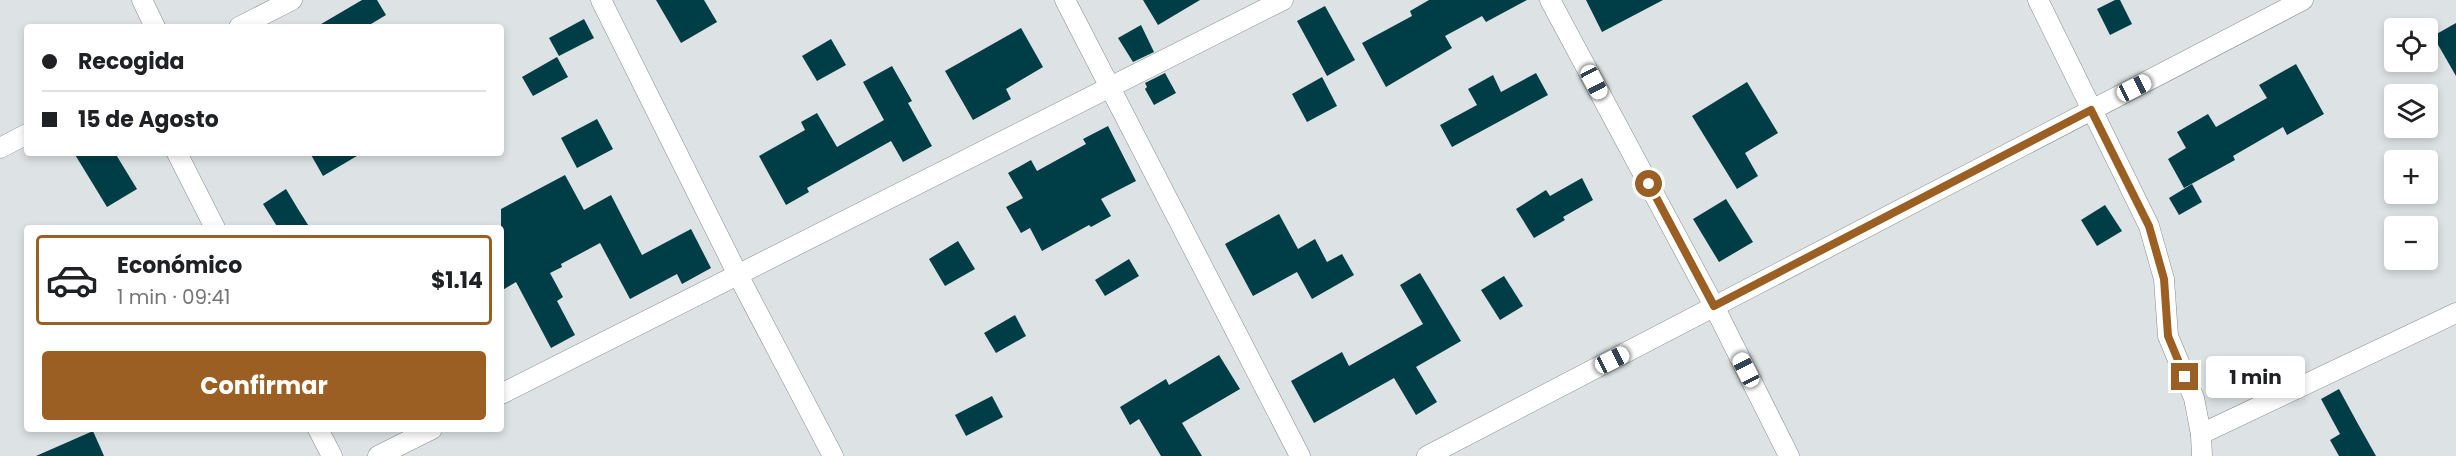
<!DOCTYPE html>
<html lang="es">
<head>
<meta charset="utf-8">
<style>
	:root { --surface:#fff; --page:#f6f6f6; --text:#202124; --muted:#757577; --line:#e0e0e0; --accent:#9c5f23 }
	body { margin:0; font-family:Poppins,sans-serif; background:var(--page); color:var(--text); height:100vh; display:flex; flex-direction:column; font-size:22px; white-space:nowrap }
	* { box-sizing:border-box; margin:0 }
	p { font-size:20px; color:var(--muted) }
	.icon { flex:none; width:33px; height:33px; fill:none; stroke:currentColor; stroke-width:2; stroke-linecap:round; stroke-linejoin:round }
	.map { position:relative; flex:1; overflow:hidden }
	.sheet { position:absolute; left:24px; top:225px; width:480px; height:207px; display:flex; flex-direction:column; background:var(--surface); border-radius:6px; box-shadow:0 3px 9px #0003 }
	.sheet>* { flex:none }
	.top-card { position:absolute; left:24px; top:24px; width:480px; height:132px; border-radius:6px; box-shadow:0 3px 9px #0003; display:grid; align-content:center; height:132px; padding:0 18px; background:var(--surface) }
	.tools { position:absolute; left:2384px; top:18px; display:grid; gap:12px }
	.tools a { display:grid; place-items:center; width:54px; height:54px; border-radius:6px; background:var(--surface); box-shadow:0 3px 9px #0003; font-size:30px }
	.end { position:absolute; width:27px; height:27px; margin:-14px; border:8px solid #9c5f23; background:#fff; box-shadow:0 0 0 3px #fff }
	.from { border-radius:50% }
	.bubble { position:absolute; height:42px; border-radius:6px; background:var(--surface); box-shadow:0 3px 9px #0003; font-size:20px; font-weight:700; line-height:42px; text-align:center }
	.car { position:absolute; width:18px; height:36px; margin:-18px -9px; border-radius:8px; box-shadow:0 0 4px 2px #0007; background:linear-gradient(#fff 24%,#345 0 40%,#fff 0 76%,#345 0 86%,#fff 0) }
	.top-card b { display:flex; align-items:center; gap:21px; height:57px; font-size:22px }
	.top-card b+b { border-top:2px solid var(--line) }
	.top-card i { width:15px; height:15px; background:var(--text) }
	ul { padding:10px 0 0; list-style:none }
	li { display:flex; align-items:center; gap:18px; height:90px; margin:0 12px 9px; padding:0 6px; border:3px solid transparent; border-radius:6px }
	li div { flex:1 }
	li b { display:block; font-size:22px }
	li em { font-style:normal; font-weight:700 }
	li.selected { border-color:var(--accent) }
	li>.icon { width:54px; height:54px; stroke-width:1.5 }
	.cta { display:flex; gap:12px; margin-top:auto; padding:12px 18px }
	.cta a { flex:1; height:69px; border-radius:6px; background:var(--accent); color:#fff; font-size:24px; font-weight:700; line-height:69px; text-align:center }
	.map>svg:first-child { display:block }
	.building { fill:#003e47 }
	.lines { fill:none; stroke-linecap:round; stroke-linejoin:round }
	.street-casing { stroke:#868b8c; stroke-width:21 }
	.street { stroke:#fff; stroke-width:20 }
	.route { stroke:#9c5f23; stroke-width:8 }
</style>
</head>
<body>
<div class="map">
<svg width="2456" height="456" viewBox="0 0 2456 456">
	<rect width="100%" height="100%" fill="#dde3e4"/>
	<!-- building -->
	<g class="building">
		<polygon points="362,0 377,0 386,15 366,27 316,27"/>
		<polygon points="656,0 704,0 717,22 681,43"/>
		<polygon points="1143,0 1200,0 1158,25"/>
		<polygon points="1429,0 1527,0 1486,22 1482,16 1445,36 1452,48 1386,87 1362,43 1412,16 1410,11"/>
		<polygon points="1586,0 1663,0 1602,32"/>
		<polygon points="2115,0 2120,0 2132,24 2110,35 2097,9"/>
		<polygon points="1325,6 1355,60 1327,76 1297,21"/>
		<polygon points="584,19 594,38 559,56 549,38"/>
		<polygon points="2456,23 2456,76 2433,36"/>
		<polygon points="1141,25 1154,52 1133,62 1118,38"/>
		<polygon points="1021,28 1043,67 1006,89 1011,99 973,120 945,71"/>
		<polygon points="831,39 846,65 817,81 802,56"/>
		<polygon points="557,57 568,77 533,96 522,77"/>
		<polygon points="2296,64 2324,114 2287,135 2283,127 2233,156 2235,160 2184,188 2168,159 2186,148 2177,132 2208,114 2216,127 2267,98 2259,85"/>
		<polygon points="892,66 912,101 908,103 932,146 903,162 891,141 807,188 809,192 786,205 759,156 805,130 801,122 817,113 837,147 884,120 863,82"/>
		<polygon points="1165,73 1176,93 1154,105 1145,89 1147,87 1145,83"/>
		<polygon points="1536,73 1548,95 1452,147 1440,125 1477,105 1468,89 1493,75 1501,92"/>
		<polygon points="1322,77 1337,106 1307,122 1292,94"/>
		<polygon points="1747,82 1778,133 1745,153 1758,176 1737,189 1692,116"/>
		<polygon points="597,119 613,149 577,168 561,138"/>
		<polygon points="1108,126 1136,181 1101,199 1111,216 1091,227 1089,225 1042,251 1030,228 1021,233 1006,207 1023,198 1008,173 1031,160 1037,171 1086,144 1083,139"/>
		<polygon points="74,153 115,153 137,189 107,207"/>
		<polygon points="310,153 362,153 323,176"/>
		<polygon points="565,175 584,210 611,195 642,255 691,229 711,268 682,284 677,274 630,299 600,243 561,264 562,267 550,273 563,297 557,301 575,335 551,348 516,282 501,291 501,209"/>
		<polygon points="1582,178 1593,200 1563,217 1565,220 1534,238 1516,209 1546,190 1550,196"/>
		<polygon points="2192,184 2202,202 2179,215 2169,198"/>
		<polygon points="286,189 298,209 310,228 278,228 263,204"/>
		<polygon points="1726,199 1753,242 1719,262 1693,219"/>
		<polygon points="2105,205 2122,231 2097,246 2081,220"/>
		<polygon points="1279,214 1298,249 1315,239 1327,262 1342,254 1354,275 1312,299 1297,272 1253,296 1225,244"/>
		<polygon points="958,241 975,269 945,286 929,259"/>
		<polygon points="1129,259 1139,276 1105,296 1095,280"/>
		<polygon points="1420,273 1461,341 1416,367 1437,402 1416,415 1394,378 1314,423 1291,381 1342,352 1349,366 1423,324 1400,285"/>
		<polygon points="1504,276 1523,306 1500,320 1481,290"/>
		<polygon points="1015,315 1026,336 996,353 984,333"/>
		<polygon points="1219,355 1240,389 1182,423 1202,456 1161,456 1139,419 1130,425 1120,407 1166,379 1169,385"/>
		<polygon points="2339,389 2358,424 2376,456 2339,456 2330,440 2340,434 2321,399"/>
		<polygon points="992,396 1003,417 966,436 955,415"/>
		<polygon points="93,431 104,456 36,456"/>
	</g>
	<g class="lines">
		<!-- street casing -->
		<g class="street-casing">
			<g id="street">
				<polyline points="142,0 155,27"/>
				<polyline points="601,0 738,275 833,456"/>
				<polyline points="1065,0 1300,456"/>
				<polyline points="1550,0 1714,306 1789,456"/>
				<polyline points="2038,0 2149,226 2164,279 2168,336 2194,398 2201,434 2202,456"/>
				<polyline points="239,27 292,0"/>
				<polyline points="0,148 27,134"/>
				<polyline points="177,153 215,228"/>
				<polyline points="501,394 1283,0"/>
				<polyline points="318,429 332,456"/>
				<polyline points="2201,434 2456,313"/>
				<polyline points="378,456 432,429"/>
				<polyline points="1427,456 2303,0"/>
			</g>
		</g>
		<!-- street -->
		<use href="#street" class="street"/>
	</g>
	<g class="lines">
		<!-- route -->
		<polyline class="route" points="1649,184 1714,306 2091,110 2149,226 2164,279 2168,336 2185,377"/>
	</g>
</svg>
<div class="tools">
<a><svg class="icon" aria-label="locate" viewBox="0 0 24 24"><circle cx="12" cy="12" r="6"/><path d="M12 2v4M12 18v4M2 12h4M18 12h4"/></svg></a>
<a><svg class="icon" aria-label="layers" viewBox="0 0 24 24"><path d="M12 4l9 5-9 5-9-5zM3 14l9 5 9-5"/></svg></a>
<a>+</a>
<a>−</a>
</div>
<i class="end from" style="left:1649px;top:184px"></i>
<i class="end" style="left:2185px;top:377px"></i>
<div class="bubble" style="left:2206px;top:356px;width:99px">1 min</div>
<i class="car" style="left:1594px;top:82px;rotate:152deg"></i>
<i class="car" style="left:2134px;top:88px;rotate:63deg"></i>
<i class="car" style="left:1612px;top:360px;rotate:63deg"></i>
<i class="car" style="left:1746px;top:370px;rotate:333deg"></i>
<div class="top-card">
<b><i class="from"></i>Recogida</b>
<b><i></i>15 de Agosto</b>
</div>
<section class="sheet">
<ul>
<li class="selected"><svg class="icon" aria-label="car" viewBox="0 0 24 24"><path d="M5 17H2v-5l4-1 3-4h7l3 4 3 1v5h-3M9 17h6M6 11h13"/><circle cx="7" cy="17" r="2"/><circle cx="17" cy="17" r="2"/></svg><div><b>Económico</b><p>1 min · 09:41</p></div><em>$1.14</em></li>
</ul>
<div class="cta"><a>Confirmar</a></div>
</section>
</div>
</body>
</html>
